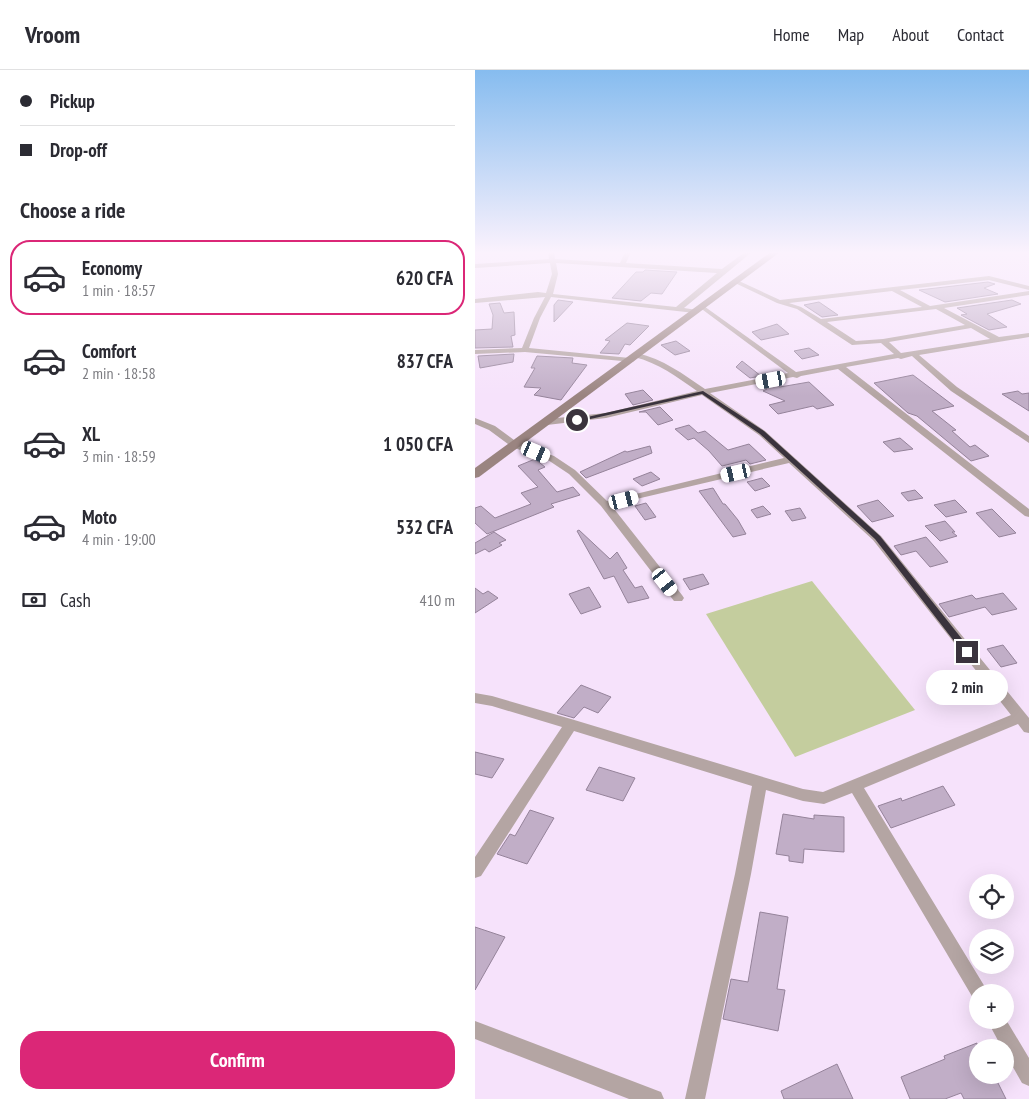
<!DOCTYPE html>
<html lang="en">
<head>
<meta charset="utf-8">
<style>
	:root { --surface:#fff; --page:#f7f7f7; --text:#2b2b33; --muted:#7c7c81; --line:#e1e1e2; --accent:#db2777 }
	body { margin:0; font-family:"PT Sans Narrow",sans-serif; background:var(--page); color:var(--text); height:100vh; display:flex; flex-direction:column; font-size:19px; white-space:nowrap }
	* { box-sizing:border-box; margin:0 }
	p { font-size:16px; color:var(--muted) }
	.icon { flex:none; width:28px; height:28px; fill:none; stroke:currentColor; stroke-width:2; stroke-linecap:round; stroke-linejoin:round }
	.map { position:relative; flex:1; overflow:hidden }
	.drawer { display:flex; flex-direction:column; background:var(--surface); width:475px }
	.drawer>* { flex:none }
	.hud { display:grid; align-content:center; height:110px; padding:0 20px; background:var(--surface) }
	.tools { position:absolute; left:494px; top:804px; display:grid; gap:10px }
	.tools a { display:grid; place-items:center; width:45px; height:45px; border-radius:50%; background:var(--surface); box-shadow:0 5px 20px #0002; font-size:25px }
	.end { position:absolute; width:22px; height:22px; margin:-11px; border:6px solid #3a333d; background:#fff; box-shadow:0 0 0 2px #fff }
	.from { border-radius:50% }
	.bubble { position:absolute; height:35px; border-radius:18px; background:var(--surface); box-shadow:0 5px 20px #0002; font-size:16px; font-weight:800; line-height:35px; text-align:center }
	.car { position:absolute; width:15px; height:30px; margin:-15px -8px; border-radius:6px; box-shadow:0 0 4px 1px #0007; background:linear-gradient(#fff 24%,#345 0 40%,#fff 0 76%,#345 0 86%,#fff 0) }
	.hud b { display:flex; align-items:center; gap:18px; height:48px; font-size:19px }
	.hud b+b { border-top:1px solid var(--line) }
	.hud i { width:12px; height:12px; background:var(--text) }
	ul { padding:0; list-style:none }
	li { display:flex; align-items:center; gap:15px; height:75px; margin:0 10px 8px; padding:0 10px; border:2px solid transparent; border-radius:20px }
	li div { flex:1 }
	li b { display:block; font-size:19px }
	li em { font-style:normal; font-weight:800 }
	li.active { border-color:var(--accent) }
	li>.icon { width:45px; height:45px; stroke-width:1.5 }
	h2 { padding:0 20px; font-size:22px; line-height:60px }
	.pay { display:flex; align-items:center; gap:12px; height:55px; padding:0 20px; font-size:19px }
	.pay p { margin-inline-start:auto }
	.button { display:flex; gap:10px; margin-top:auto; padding:10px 20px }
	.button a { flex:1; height:58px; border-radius:20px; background:var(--accent); color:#fff; font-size:20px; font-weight:800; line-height:58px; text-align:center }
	header { display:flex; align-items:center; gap:30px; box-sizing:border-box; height:70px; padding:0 25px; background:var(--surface); border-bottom:1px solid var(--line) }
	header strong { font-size:24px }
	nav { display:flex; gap:28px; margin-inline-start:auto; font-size:18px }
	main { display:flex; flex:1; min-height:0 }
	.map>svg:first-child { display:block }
	.green { fill:#c4cd9e }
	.building { fill:#c1aec7; stroke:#95839a }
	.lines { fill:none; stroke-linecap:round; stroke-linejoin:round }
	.street { fill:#b4a5a3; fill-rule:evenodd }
	.secondary { fill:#9a8480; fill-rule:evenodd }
	.route { fill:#3a333d }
</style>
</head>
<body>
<header>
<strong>Vroom</strong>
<nav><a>Home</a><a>Map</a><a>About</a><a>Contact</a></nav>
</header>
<main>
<section class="drawer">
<div class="hud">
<b><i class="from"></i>Pickup</b>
<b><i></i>Drop-off</b>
</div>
<h2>Choose a ride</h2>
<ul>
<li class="active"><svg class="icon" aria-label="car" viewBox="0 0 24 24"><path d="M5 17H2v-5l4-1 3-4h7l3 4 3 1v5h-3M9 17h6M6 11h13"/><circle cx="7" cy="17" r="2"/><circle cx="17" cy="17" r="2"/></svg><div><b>Economy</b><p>1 min · 18:57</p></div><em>620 CFA</em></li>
<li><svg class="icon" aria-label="car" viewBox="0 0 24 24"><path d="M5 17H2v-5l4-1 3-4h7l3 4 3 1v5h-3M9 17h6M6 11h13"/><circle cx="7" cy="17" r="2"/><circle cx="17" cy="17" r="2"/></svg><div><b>Comfort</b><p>2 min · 18:58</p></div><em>837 CFA</em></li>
<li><svg class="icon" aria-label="car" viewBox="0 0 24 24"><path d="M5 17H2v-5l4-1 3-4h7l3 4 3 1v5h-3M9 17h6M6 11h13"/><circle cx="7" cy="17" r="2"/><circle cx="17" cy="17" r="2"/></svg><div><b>XL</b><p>3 min · 18:59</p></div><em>1 050 CFA</em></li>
<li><svg class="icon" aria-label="car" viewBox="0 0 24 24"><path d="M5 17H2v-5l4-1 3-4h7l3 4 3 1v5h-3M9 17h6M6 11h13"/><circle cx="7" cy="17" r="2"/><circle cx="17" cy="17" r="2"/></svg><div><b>Moto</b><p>4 min · 19:00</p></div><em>532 CFA</em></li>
</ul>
<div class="pay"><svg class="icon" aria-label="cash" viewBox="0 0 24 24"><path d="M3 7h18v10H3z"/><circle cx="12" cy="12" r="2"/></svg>Cash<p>410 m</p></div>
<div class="button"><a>Confirm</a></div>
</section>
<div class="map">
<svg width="554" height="1029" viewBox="0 0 554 1029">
	<rect width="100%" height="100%" fill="#f6e2fb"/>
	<!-- green -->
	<polygon class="green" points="337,511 440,640 320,687 231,544"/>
	<!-- building -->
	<g class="building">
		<polygon points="170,200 202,202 187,224 176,223 166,231 137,228 161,202 168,202"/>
		<polygon points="513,212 520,214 509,218 523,224 470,232 444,220"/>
		<polygon points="83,230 98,232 79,252 79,235"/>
		<polygon points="537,230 546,234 512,244 532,257 514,260 486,245 492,244 482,238"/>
		<polygon points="344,232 363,245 347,247 329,235"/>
		<polygon points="25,233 29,243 39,242 40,265 36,266 38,277 0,278 0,260 17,259 18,245 14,234"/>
		<polygon points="152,253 174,256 155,275 150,274 144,284 125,283 135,271 130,270"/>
		<polygon points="302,254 314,264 286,270 277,262"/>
		<polygon points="201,271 215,281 200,285 186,275"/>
		<polygon points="334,278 344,285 327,289 319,281"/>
		<polygon points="39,284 38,292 5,298 3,286"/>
		<polygon points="62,286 98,288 97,293 112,295 86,330 59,325 66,318 49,317 60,298 56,298"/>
		<polygon points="267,291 286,306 275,308 261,297"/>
		<polygon points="438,305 479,336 457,341 481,360 477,361 495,377 500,375 514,386 496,391 442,346 433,343 399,313"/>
		<polygon points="334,312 359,335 342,339 338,336 303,344 294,335 310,331 288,321 292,319 285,315 295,313 305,317"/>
		<polygon points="168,320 178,330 158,335 150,324"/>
		<polygon points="543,321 547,324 554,323 554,341 527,324"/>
		<polygon points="185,337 198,350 183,355 171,342 164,342"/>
		<polygon points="214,355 223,363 230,361 253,380 274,374 291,390 275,394 271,390 247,396 234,381 219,368 213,370 200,359"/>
		<polygon points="425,368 438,379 419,382 408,372"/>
		<polygon points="175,376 177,383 111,408 105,402 150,381 152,382"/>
		<polygon points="60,389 70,397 63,400 82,422 98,417 105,425 76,434 79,437 12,464 0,453 0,438 6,436 20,448 56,434 46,423 63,417 43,396"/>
		<polygon points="176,402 185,409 167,416 158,409"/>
		<polygon points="287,408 295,416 280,421 272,412"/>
		<polygon points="238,418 248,434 250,434 263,450 271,464 258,467 224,421"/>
		<polygon points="440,420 448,428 433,431 426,423"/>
		<polygon points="403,430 419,446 397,452 382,436"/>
		<polygon points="480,430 492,442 471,447 459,435"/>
		<polygon points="171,433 181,447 170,450 160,436"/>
		<polygon points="288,436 296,444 282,448 276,440"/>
		<polygon points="325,438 331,448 317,451 310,441"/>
		<polygon points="517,439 541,463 524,467 501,443"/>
		<polygon points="470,451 480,462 477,462 482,466 465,471 450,456"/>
		<polygon points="104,460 135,489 142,482 152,498 148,500 160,518 167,516 174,528 153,533 139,506 129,509 102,461"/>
		<polygon points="19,462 31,470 24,473 27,475 14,482 10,479 0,484 0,473"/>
		<polygon points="451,467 473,492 455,497 441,481 426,485 419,476"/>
		<polygon points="228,504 234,514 215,520 208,509"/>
		<polygon points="114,517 126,537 106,544 94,524"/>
		<polygon points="0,518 8,524 13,521 23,528 0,543"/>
		<polygon points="528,523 542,539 517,545 510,537 474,547 464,534 497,525 501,529"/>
		<polygon points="528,575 542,593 526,597 512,579"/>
		<polygon points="106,615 136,627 123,643 109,637 99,648 82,643"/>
		<polygon points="0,682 29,689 17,708 0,704"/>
		<polygon points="124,697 160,708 148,731 111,720"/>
		<polygon points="468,716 480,735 416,758 403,736 426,728 427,731"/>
		<polygon points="55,740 79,748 52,794 22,784 35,764 40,766"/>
		<polygon points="308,744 339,749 339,745 369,747 369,782 329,779 328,793 314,791 314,786 301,784"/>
		<polygon points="285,842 313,847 302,919 310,920 303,961 248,949 256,909 273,912"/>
		<polygon points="0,857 30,867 0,920"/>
		<polygon points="502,973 502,1005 519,1005 531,1029 489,1029 486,1023 470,1029 435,1029 426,1007 470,989 469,986"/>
		<polygon points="362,994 378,1029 309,1029 306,1021"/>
	</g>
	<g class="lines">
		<!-- street -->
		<g class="street">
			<path d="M73 182H79L80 189 145 193 150 182H156L151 193 247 199 270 182H277L209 238 222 240 223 241 220 243 76 227 65 248 54 278 155 288 159 290 158 292 50 282 0 284V280L47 278 59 248 70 227 0 233V229L63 222 71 223 77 204 75 193 0 198V194L74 189ZM81 193 242 203 201 237 78 224 83 204Z"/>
			<path d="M514 206 554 216V220L514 210 425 220 455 236 554 221V225L469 238 524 267 554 263V267L444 285 482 317 554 366V373L476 321 437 286 426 289 423 288 371 297 554 439V447L550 446 363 299 326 306 322 308 318 307 235 323 290 361 406 466 554 648V663L549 662 543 654 389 718 513 922H502V930L498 928 377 723 349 734 328 731 291 720 276 804 230 1029H210L260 804 277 716 99 661 6 806 0 808V787L87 657 17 636 0 633V623L17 626 96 649 328 719 348 722 536 645 398 470 314 393 136 435 207 525 209 528 207 531H199L126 436 94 404 73 390 37 377 14 360 0 354V348L20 356 43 373 79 386 100 400 132 431 309 388 284 365 227 325 131 348 72 355 68 352 72 349 131 343 222 321C202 307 184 293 159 287V283H162C188 289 208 304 230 319L313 303 224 237V235L226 234 321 302 419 284 406 273 377 275 322 239 302 233 260 213V211H264L305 230ZM417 221 447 237 346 249 326 237 314 233ZM461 239 490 255 408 269 381 271 352 252ZM496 258 515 269 426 283 414 272Z"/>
			<polygon points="530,948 554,988 554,1016 547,1013 530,983 530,978 527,978 512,950 530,950"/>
			<polygon points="0,951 186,1022 189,1029 154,1029 0,969"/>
		</g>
		<!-- secondary -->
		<polygon class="secondary" points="296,182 305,182 4,407 0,408 0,398"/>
	</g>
	<!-- sky -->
	<linearGradient id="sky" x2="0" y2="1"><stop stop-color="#86bcef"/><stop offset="0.56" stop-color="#fbf2fd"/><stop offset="1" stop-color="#fbf2fd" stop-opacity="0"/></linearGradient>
	<rect width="554" height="326" fill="url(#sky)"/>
	<!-- route -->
	<polygon class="route" points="228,321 289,361 405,466 495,579 495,584 489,584 400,469 285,364 227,324 102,352 99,350"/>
</svg>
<div class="tools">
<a><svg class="icon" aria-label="locate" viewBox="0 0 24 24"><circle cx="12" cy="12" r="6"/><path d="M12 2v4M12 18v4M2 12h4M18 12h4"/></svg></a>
<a><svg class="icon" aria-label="layers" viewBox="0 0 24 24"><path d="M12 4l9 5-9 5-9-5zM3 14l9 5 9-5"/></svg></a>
<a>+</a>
<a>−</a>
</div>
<i class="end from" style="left:102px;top:350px"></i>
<i class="end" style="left:492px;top:582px"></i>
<div class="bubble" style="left:451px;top:600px;width:82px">2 min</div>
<i class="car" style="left:296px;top:310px;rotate:260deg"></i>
<i class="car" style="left:61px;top:382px;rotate:113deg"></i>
<i class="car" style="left:261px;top:403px;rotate:257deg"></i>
<i class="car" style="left:149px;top:430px;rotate:76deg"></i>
<i class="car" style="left:190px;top:512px;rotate:142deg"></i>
</div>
</main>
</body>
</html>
